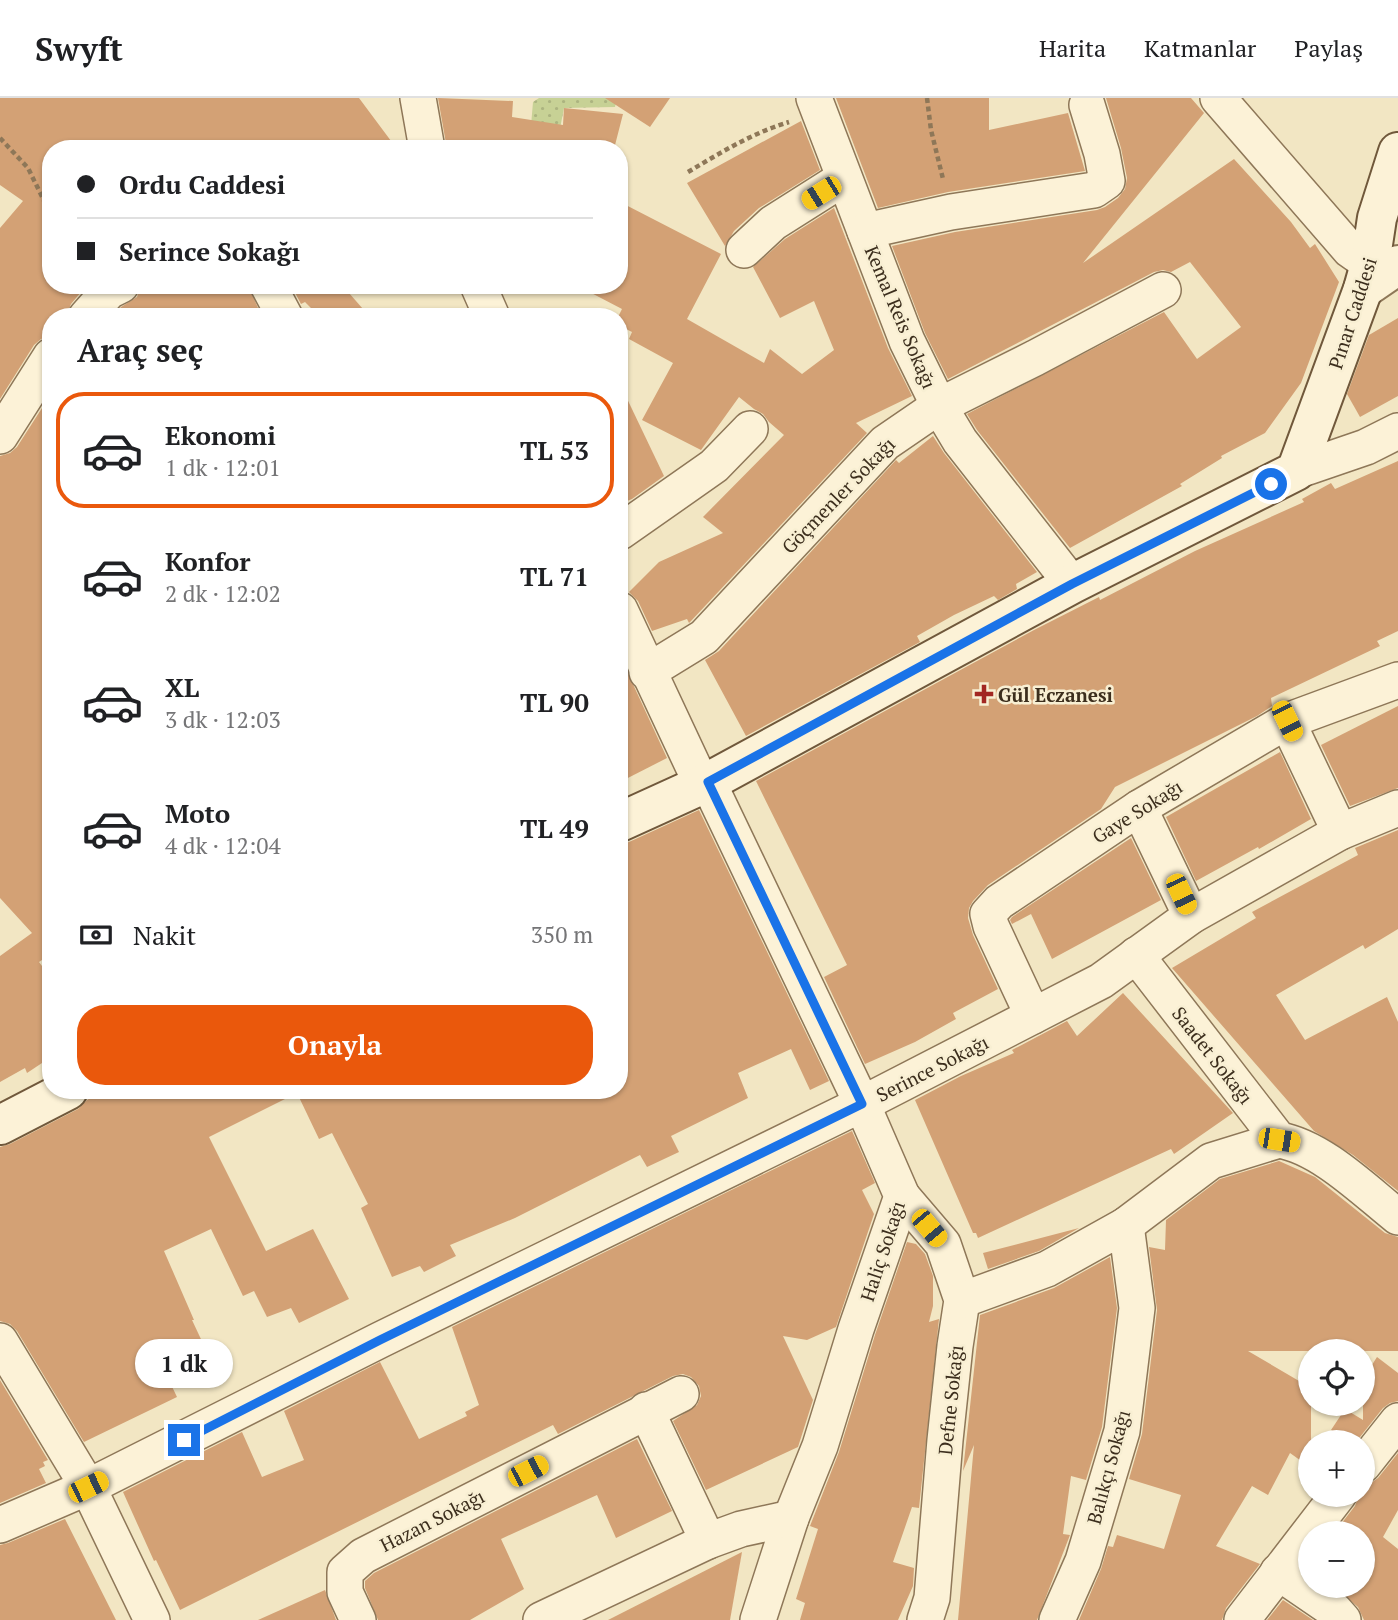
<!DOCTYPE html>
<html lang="tr">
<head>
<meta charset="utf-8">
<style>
	:root { --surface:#fff; --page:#f6f6f6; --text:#202124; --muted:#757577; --line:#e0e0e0; --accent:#ea580c }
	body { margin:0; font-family:"PT Serif",serif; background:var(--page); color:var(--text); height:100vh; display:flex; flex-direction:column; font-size:26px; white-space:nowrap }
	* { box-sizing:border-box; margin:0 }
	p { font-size:23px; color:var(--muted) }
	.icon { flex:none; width:38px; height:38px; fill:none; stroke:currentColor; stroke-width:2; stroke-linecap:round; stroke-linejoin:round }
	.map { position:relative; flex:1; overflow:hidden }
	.details { position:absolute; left:42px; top:210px; width:586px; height:791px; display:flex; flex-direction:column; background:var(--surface); border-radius:28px; box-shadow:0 2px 5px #0004 }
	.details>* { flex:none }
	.banner { position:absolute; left:42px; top:42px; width:586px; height:154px; border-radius:28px; box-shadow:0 2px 5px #0004; display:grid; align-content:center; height:154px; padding:0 35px; background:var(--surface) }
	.tools { position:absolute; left:1298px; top:1241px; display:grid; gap:14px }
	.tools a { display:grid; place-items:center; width:77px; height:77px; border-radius:50%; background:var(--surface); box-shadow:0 2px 5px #0004; font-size:35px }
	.end { position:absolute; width:32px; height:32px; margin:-16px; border:9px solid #1a73e8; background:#fff; box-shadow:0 0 0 4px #fff }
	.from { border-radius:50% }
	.bubble { position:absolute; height:49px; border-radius:24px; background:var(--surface); box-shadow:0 2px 5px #0004; font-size:23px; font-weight:700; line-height:49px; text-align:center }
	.car { position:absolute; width:21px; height:42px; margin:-21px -10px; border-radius:9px; box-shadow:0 0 5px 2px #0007; background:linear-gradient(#f5c518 24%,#345 0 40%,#f5c518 0 76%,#345 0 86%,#f5c518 0) }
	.banner b { display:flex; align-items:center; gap:24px; height:66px; font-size:26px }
	.banner b+b { border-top:2px solid var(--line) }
	.banner i { width:18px; height:18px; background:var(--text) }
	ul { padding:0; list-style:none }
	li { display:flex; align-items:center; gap:21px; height:116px; margin:0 14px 10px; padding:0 21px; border:4px solid transparent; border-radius:28px }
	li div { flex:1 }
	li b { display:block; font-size:26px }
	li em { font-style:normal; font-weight:700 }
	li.active { border-color:var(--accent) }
	li>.icon { width:63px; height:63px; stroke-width:1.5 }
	h2 { padding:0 35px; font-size:32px; line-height:84px }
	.pay { display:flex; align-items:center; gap:18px; height:77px; padding:0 35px; font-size:26px }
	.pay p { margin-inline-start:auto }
	.cta { display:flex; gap:14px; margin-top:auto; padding:14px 35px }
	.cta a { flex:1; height:80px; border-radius:28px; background:var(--accent); color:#fff; font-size:28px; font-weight:700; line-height:80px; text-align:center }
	header { display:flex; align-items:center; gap:42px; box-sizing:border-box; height:98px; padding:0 35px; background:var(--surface); border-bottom:2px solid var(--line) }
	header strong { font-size:33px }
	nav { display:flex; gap:38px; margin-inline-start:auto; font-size:24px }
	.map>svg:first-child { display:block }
	.grass { fill:url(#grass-dots) }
	.building { fill:#d3a175 }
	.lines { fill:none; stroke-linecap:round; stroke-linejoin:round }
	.minor-casing { stroke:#8e7758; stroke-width:38 }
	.tertiary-casing { stroke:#8e7758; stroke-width:42 }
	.secondary-casing { stroke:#70583b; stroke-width:42 }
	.path { stroke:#8e7758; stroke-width:4.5; stroke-dasharray:5 3.5; stroke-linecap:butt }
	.minor { stroke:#fcf2d7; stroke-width:35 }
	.tertiary { stroke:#fcf2d7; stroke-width:38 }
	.secondary { stroke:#fcf2d7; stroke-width:38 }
	.route { stroke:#1a73e8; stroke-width:9 }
	.poi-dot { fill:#a22722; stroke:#f8efd3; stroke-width:2.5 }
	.labels { text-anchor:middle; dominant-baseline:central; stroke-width:5; stroke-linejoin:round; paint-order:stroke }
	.street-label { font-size:19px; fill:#3c2e1d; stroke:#f8efd3 }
	.poi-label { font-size:19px; font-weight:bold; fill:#3c2e1d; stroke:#f8efd3; text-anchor:start }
</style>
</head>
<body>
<header>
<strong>Swyft</strong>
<nav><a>Harita</a><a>Katmanlar</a><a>Paylaş</a></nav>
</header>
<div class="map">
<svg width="1398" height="1522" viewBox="0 0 1398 1522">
	<defs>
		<pattern id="grass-dots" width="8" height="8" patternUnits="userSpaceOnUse" patternTransform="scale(1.75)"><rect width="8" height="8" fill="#c7d195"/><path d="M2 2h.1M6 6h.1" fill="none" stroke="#acb480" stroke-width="1.8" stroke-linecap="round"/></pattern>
	</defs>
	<rect width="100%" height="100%" fill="#f2e6c3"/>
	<!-- grass -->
	<polygon class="grass" points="539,0 617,0 615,9 564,10 556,51 529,51 533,4"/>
	<!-- building -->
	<g class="building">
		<polygon points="0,0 359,0 397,51 51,51 51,187 87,187 71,206 66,219 51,219 51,238 41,241 34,247 0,301 0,130 23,103 0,87"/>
		<polygon points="438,0 513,3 512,19 563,27 564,10 623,16 614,51 447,51"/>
		<polygon points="605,0 670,0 650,29"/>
		<polygon points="836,0 989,0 989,32 1068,15 1085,73 948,94 878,110"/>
		<polygon points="1106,0 1191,0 1204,15 1083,165 1234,61 1291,124 1310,150 1315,146 1339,184 1301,285 1265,335 1221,358 1222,360 1180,386 1182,388 1070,450 977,332 967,316 1164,214 1197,261 1241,229 1190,164 1171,174 1163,172 1154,174 948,281 925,235 892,148 955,134 1097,112 1105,109 1118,100 1125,91 1127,80 1121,50"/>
		<polygon points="801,23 820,72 759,110 734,133 725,148 687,85"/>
		<polygon points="620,104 721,156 687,221 764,265 770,251 802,276 834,252 814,203 780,220 753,169 785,141 834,110 888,250 912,298 856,325 867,335 691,523 689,525 687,521 652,533 638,503 629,494 659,464 723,435 703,419 784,337 769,324 763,316 754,311 739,299 701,352 642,322 673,265 629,241 632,234 620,228 618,219 622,211 576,187 620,187"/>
		<polygon points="141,187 248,187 262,219 113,219 121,209 137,199"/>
		<polygon points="291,187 342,187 370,219 320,219 305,204 301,206"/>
		<polygon points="1398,220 1398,298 1360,319 1347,296 1369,237"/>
		<polygon points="620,286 664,378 632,401 620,406"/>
		<polygon points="51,296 51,856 39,864 51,880 51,959 27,975 25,970 0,984 0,858 32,835 0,800 0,358 10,355 17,349"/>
		<polygon points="933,338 944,355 1037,474 1016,486 1017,491 998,502 994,498 954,517 917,538 920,544 746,638 705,562 719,553 896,362 899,365"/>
		<polygon points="1398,363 1398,533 1377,543 1380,548 1271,600 1272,608 1257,618 1115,689 1101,711 988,787 973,803 969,810 968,820 973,837 998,891 953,915 956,921 915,944 865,966 824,879 847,867 756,683 1034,532 1099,499 1100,502 1195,453 1304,404 1302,401 1331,385 1335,391"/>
		<polygon points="620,558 667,660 620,684"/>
		<polygon points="1398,608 1398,690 1350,708 1321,647"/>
		<polygon points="1280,654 1311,721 1259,751 1258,749 1196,783 1166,719"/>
		<polygon points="699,712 829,983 810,992 791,951 738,975 748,1000 671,1038 679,1054 647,1069 640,1057 515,1120 450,1147 456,1158 424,1174 420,1168 392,1179 361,1110 368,1106 332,1035 319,1041 297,995 209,1039 266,1153 313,1131 349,1201 299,1225 291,1210 267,1219 254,1193 243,1198 211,1131 164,1153 194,1222 192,1222 207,1254 165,1274 177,1299 84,1344 17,1233 10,1226 0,1223 0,1049 10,1046 78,1011 87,1002 105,992 620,992 620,746 629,744"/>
		<polygon points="1398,732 1398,831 1365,851 1363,847 1276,897 1305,942 1387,899 1398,924 1398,1093 1353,1057 1314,1033 1172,870 1256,820 1252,814 1358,757 1355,750"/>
		<polygon points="1131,740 1161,802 1052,861 1031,816 1012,826 1010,822 1012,819"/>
		<polygon points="1123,895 1233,1015 1174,1056 1171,1051 978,1140 976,1135 973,1135 915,1002 961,978 1014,955 1012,952 1067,923 1077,938"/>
		<polygon points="852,1033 875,1085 862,1092 874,1116 836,1229 807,1242 783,1238 813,1302 798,1349 706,1392 673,1323 697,1307 701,1298 699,1288 691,1279 683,1276 673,1278 558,1336 553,1327 180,1512 156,1462 154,1463 123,1394 242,1334 262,1379 304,1362 284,1313 380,1264 419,1341 467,1318 465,1314 479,1307 452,1229"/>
		<polygon points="1279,1063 1315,1079 1385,1135 1398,1139 1398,1253 1248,1253 1311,1290 1311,1370 1290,1355 1268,1397 1252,1388 1216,1448 1260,1466 1226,1510 1222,1522 1079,1522 1101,1471 1108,1448 1113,1449 1117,1437 1164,1451 1181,1397 1129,1381 1142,1336 1157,1212 1149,1149 1165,1152 1166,1122 1220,1081"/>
		<polygon points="1079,1130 1039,1153 988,1171 983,1155"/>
		<polygon points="907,1144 916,1146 925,1156 933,1178 933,1208 929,1224 939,1221 919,1410 912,1409 893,1464 914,1470 913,1488 898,1522 800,1522 805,1505 796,1501 818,1431 810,1428 839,1354 875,1237"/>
		<polygon points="1110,1159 1117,1210 1102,1329 1086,1382 1071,1378 1063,1436 1070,1437 1037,1522 958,1522 974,1347 963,1373 980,1217 1054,1190"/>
		<polygon points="1377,1259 1398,1275 1398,1303 1390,1305 1383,1310 1356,1344 1351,1344 1331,1332 1345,1311 1363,1322 1363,1281"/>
		<polygon points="0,1282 48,1362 43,1364 45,1368 39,1371 46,1385 0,1405"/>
		<polygon points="637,1341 672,1413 616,1440 597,1397 501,1441 524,1491 470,1522 378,1522 365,1490 365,1483 374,1475"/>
		<polygon points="1398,1355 1398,1412 1383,1439 1398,1451 1398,1522 1364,1522 1358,1509 1333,1488 1363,1488 1363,1435 1334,1435 1355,1408 1359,1396 1363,1396 1363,1387 1371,1385 1378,1380"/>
		<polygon points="65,1421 116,1522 0,1522 0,1447 8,1445"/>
		<polygon points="742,1454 730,1522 608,1522"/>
		<polygon points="325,1492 336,1522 258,1522"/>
		<polygon points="1283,1502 1313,1522 1267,1522"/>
	</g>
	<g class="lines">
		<!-- minor casing -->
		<g class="minor-casing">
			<g id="minor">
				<polyline points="418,0 427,51"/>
				<polyline points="814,0 907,243 939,308 960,343 1072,486"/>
				<polyline points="1218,0 1350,152 1370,166"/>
				<polyline points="865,133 951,114 1094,92 1107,83 1102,56 1087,7"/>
				<polyline points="744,152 773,125 844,80"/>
				<polyline points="268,187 285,219"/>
				<polyline points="478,187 492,219"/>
				<polyline points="86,219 109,193 121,187"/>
				<polyline points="0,338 51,258"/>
				<polyline points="1296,373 1366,349 1398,333"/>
				<polyline points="620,434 714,368 750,331"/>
				<polyline points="620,512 702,687"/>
				<polyline points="647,574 704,539 885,345 939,308 1035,260 1163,192"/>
				<polyline points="1287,623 1340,734"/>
				<polyline points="708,684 862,1006 902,1098 856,1231 820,1348 791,1420 758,1522"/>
				<polyline points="1139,710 1191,818"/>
				<path d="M1136 857 1279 1042C1321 1049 1364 1092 1398 1119"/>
				<polyline points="1033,918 991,828 988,816 999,804 1139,710 1287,623 1398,582"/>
				<polyline points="902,1098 943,1146 962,1202 955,1248 945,1342 932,1500 925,1522"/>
				<polyline points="962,1202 1047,1171 1126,1127 1211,1063 1279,1042"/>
				<polyline points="0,1243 88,1389 152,1522"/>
				<polyline points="646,1312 708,1443"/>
				<polyline points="1363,1367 1398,1323"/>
				<polyline points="0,1427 88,1389 380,1242 862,1006 1101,883 1191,818 1340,734 1398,710"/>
				<polyline points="1278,1474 1335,1513 1343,1522"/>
				<polyline points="358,1522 345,1494 345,1474 363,1458 681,1296"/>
				<polyline points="541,1522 708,1443 741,1431 791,1420"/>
				<polyline points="1057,1522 1083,1463 1122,1333 1137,1210 1126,1127"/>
				<polyline points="1242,1522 1339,1396"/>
			</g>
		</g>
		<!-- tertiary casing -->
		<g class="tertiary-casing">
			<polyline id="tertiary" points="1363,191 1398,167"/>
		</g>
		<!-- secondary casing -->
		<g class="secondary-casing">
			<g id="secondary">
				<polyline points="620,724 708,684 1072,486 1296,373 1363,191 1370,166 1377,120 1398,54"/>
				<polyline points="0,1027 68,992"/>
			</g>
		</g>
		<!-- path -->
		<g class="path">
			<polyline points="927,0 931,32 943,81"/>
			<polyline points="0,40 28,70 51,117"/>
			<path d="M688 74C720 55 752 35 789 24"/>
		</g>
		<!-- minor -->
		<use href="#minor" class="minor"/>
		<!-- tertiary -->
		<use href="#tertiary" class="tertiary"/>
		<!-- secondary -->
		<use href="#secondary" class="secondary"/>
	</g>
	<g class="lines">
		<!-- route -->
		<polyline class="route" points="184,1342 380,1242 862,1006 708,684 1072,486 1271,386"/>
	</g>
	<!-- markers -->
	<path class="poi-dot" d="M980.5 585.5h7v7h7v7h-7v7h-7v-7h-7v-7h7z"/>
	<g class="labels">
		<!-- street labels -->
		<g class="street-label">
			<text transform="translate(1352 215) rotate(-72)">Pınar Caddesi</text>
			<text transform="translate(901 219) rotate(67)">Kemal Reis Sokağı</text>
			<text transform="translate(838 397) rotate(-46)">Göçmenler Sokağı</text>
			<text transform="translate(1137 713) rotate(-32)">Gaye Sokağı</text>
			<text transform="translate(1213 957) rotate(52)">Saadet Sokağı</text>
			<text transform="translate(932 970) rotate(-27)">Serince Sokağı</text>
			<text transform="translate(882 1153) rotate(-72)">Haliç Sokağı</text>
			<text transform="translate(950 1302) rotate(-84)">Defne Sokağı</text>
			<text transform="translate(1108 1369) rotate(-75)">Balıkçı Sokağı</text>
			<text transform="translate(432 1422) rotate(-27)">Hazan Sokağı</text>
		</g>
		<!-- poi labels -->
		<g class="poi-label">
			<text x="998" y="596">Gül Eczanesi</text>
		</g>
	</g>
</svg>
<div class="tools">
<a><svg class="icon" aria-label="locate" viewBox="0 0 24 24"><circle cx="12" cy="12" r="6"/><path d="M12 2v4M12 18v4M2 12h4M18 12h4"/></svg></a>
<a>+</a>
<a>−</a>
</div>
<i class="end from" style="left:1271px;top:386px"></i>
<i class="end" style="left:184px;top:1342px"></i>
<div class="bubble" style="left:135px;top:1241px;width:98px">1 dk</div>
<i class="car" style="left:821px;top:95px;rotate:238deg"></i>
<i class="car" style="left:1287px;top:623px;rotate:154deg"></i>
<i class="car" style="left:1181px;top:796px;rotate:155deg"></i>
<i class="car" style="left:1279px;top:1042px;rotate:99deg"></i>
<i class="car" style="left:929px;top:1130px;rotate:140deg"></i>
<i class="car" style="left:528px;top:1373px;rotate:63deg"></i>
<i class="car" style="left:88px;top:1389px;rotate:64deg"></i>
<div class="banner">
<b><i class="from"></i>Ordu Caddesi</b>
<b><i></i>Serince Sokağı</b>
</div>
<section class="details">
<h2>Araç seç</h2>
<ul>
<li class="active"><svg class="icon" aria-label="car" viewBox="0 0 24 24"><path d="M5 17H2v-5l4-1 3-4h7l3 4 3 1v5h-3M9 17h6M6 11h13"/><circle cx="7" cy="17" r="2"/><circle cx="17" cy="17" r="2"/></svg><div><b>Ekonomi</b><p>1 dk · 12:01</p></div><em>TL 53</em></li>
<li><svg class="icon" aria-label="car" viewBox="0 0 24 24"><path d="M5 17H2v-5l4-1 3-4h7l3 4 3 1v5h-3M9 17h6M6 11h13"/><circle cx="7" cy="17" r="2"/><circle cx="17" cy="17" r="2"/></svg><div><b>Konfor</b><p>2 dk · 12:02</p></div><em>TL 71</em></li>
<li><svg class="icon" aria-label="car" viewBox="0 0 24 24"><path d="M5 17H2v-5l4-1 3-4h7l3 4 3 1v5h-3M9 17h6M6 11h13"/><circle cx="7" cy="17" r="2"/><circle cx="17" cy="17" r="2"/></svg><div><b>XL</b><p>3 dk · 12:03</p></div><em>TL 90</em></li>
<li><svg class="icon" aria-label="car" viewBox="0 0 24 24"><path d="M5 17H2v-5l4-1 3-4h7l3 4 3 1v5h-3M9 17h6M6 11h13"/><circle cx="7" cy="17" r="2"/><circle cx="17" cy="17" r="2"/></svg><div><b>Moto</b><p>4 dk · 12:04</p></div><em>TL 49</em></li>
</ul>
<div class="pay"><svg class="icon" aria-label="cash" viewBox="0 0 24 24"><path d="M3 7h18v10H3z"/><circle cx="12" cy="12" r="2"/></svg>Nakit<p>350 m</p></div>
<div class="cta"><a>Onayla</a></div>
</section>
</div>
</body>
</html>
